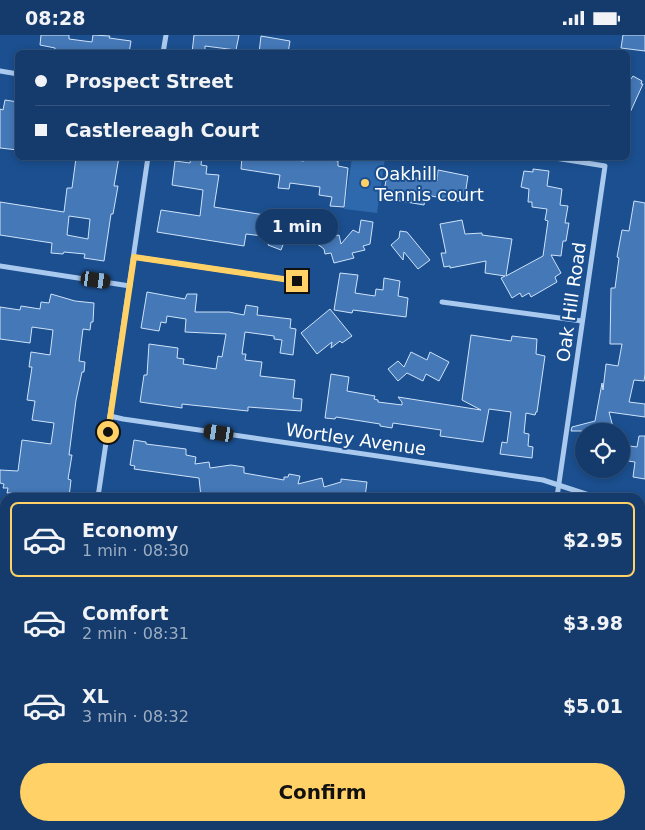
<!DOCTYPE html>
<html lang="en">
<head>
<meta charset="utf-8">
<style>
	:root { --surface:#143b6b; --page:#1d4271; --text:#f1f3f6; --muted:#9dadc1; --line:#33557e; --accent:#ffd166 }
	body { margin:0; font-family:"DejaVu Sans",sans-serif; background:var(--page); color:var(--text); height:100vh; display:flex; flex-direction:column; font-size:19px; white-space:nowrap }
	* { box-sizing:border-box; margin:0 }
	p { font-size:16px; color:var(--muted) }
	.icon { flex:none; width:28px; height:28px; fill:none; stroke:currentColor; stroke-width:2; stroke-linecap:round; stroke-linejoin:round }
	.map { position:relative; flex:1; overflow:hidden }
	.drawer { position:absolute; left:0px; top:458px; width:645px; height:338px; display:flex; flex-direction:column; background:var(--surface); border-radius:15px 15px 0 0; box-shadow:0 2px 8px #0003,0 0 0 1px var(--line) }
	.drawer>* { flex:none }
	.top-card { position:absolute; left:15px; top:15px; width:615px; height:110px; border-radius:8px; box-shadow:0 2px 8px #0003,0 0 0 1px var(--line); display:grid; align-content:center; height:110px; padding:0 20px; background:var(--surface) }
	.tools { position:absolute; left:575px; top:388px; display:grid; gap:10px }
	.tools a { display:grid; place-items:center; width:55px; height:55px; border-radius:50%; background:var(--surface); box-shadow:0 2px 8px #0003,0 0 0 1px var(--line); font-size:25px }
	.end { position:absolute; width:22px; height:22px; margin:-11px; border:6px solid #ffd166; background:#111; box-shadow:0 0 0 2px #111 }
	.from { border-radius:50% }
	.bubble { position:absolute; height:35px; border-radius:18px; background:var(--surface); box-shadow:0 2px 8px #0003,0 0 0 1px var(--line); font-size:16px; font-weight:600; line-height:35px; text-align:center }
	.car { position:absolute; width:15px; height:30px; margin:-15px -8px; border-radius:6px; box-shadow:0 0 4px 1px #0007; background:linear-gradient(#222 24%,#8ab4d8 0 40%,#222 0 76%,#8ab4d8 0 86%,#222 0) }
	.top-card b { display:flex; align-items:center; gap:18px; height:48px; font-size:19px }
	.top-card b+b { border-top:1px solid var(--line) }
	.top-card i { width:12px; height:12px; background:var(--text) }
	ul { padding:9px 0 0; list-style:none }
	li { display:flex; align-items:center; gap:15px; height:75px; margin:0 10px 8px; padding:0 10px; border:2px solid transparent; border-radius:8px }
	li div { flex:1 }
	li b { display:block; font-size:19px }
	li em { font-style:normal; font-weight:600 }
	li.active { border-color:var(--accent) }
	li>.icon { width:45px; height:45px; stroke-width:1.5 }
	.button { display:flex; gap:10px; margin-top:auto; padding:10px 20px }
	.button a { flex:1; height:58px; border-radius:30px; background:var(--accent); color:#111; font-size:20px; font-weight:600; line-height:58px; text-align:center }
	.status { display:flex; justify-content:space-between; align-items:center; height:35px; padding:0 25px; background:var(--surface); direction:ltr }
	.status svg { height:14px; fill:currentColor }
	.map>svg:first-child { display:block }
	.grass { fill:#2e69ad }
	.park { fill:url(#park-dots) }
	.building { fill:#4478b7; stroke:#cfe3fa; fill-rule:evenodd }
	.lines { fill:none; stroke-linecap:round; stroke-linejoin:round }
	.path { stroke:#a9c9ee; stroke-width:2.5; stroke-dasharray:2.5 4; stroke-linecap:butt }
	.minor { stroke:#a9c9ee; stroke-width:5 }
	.route { stroke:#ffd166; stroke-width:6 }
	.poi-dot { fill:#ffd166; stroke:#1b4f8f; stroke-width:2 }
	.labels { text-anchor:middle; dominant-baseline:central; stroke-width:4; stroke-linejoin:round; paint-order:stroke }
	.poi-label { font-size:18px; fill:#fff; stroke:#1b4f8f; text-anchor:start }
	.street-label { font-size:18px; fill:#fff; stroke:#1b4f8f }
</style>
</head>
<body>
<div class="status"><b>08:28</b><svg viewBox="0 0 49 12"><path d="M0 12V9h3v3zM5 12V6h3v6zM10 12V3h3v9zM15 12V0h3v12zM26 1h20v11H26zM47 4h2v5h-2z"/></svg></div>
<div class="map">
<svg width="645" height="795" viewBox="0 0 645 795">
	<defs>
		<pattern id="park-dots" width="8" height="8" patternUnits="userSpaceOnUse" patternTransform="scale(1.25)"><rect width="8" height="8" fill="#2e69ad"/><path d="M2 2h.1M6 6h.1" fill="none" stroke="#4d80b9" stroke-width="1.8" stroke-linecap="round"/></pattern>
	</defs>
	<rect width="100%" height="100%" fill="#1b4f8f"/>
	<!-- grass -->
	<polygon class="grass" points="352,123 385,123 377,178 344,174"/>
	<!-- park -->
	<polygon class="park" points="645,563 645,795 610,795 611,790 640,790 640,578 642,564"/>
	<!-- building -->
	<g class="building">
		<polygon points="41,0 69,0 69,4 92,7 93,0 110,1 109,3 131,6 129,18 55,17 55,13 40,10"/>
		<polygon points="194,0 239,0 236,15 205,11 205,18 192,18"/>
		<polygon points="623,0 645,0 645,16 621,13"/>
		<polygon points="261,1 290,6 288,18 259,18"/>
		<polygon points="633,41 642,46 641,49 643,49 628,82 628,42 631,44"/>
		<polygon points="5,65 18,67 18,115 0,113 0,74 3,75"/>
		<path d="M85 122H119L114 151H118L113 179H111L104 226 84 223 85 219 64 217 63 219 51 218 52 208 0 200V167L64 177 67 153H72L76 123 84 125ZM69 181 90 184 88 204 67 200Z"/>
		<polygon points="191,122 202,122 201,130 207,131 206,139 219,140 214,172 284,183 288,174 304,180 302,184 307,186 304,193 320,199 323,196 331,202 339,200 341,209 353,195 359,198 361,185 373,187 370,209 363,211 365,215 352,218 354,223 334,228 331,218 325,219 324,214 304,199 300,207 286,202 281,215 268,210 271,202 246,199 244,211 157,197 161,175 200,181 203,155 172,150 175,126 190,128"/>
		<polygon points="242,122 274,122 304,126 304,122 315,122 338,126 338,131 348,133 344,172 330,171 332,162 319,160 320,152 290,148 289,154 278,153 280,140 241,134"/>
		<polygon points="533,134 549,136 547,151 562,154 560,170 568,171 565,188 569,188 566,206 563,206 561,221 551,220 561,238 555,242 557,247 531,262 529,258 522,262 520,258 512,263 501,243 505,241 485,238 486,226 450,233 450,231 444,232 441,218 446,218 440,189 462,185 465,199 482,198 482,200 512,204 506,241 543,221 548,186 545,185 547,174 532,172 532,167 528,167 529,154 521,152 524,136 533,137"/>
		<polygon points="438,135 468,141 464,167 426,160 424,170 383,163 387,139 437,146"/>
		<polygon points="634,166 645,168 645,339 644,346 634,345 629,367 645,369 645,382 609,377 614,396 571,396 572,392 595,386 602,348 603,355 606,329 618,331 622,309 610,309 611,253 615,253 619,223 617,222 622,195 629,196"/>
		<polygon points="400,196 407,197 430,225 418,234 404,217 403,225 391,210 399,203"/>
		<polygon points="340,238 358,240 355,258 375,261 376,254 383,255 384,243 400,246 398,261 408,263 406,282 353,275 352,278 334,275"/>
		<polygon points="147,257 185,264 187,259 197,259 195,277 229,277 244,280 246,270 258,272 257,280 291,284 290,293 296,294 293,320 280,318 282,305 274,304 274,301 245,297 242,319 246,319 245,325 262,327 260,341 295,345 293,363 302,364 301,376 248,372 248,376 182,369 182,373 140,367 144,340 147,340 149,309 178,313 177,323 184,324 183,329 216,334 218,321 222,322 226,299 185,297 186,284 167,281 166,288 161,287 159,296 141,293"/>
		<polygon points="51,259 75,266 94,268 93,287 91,287 90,295 83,294 79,326 85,327 84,337 82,337 76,365 69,420 72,420 68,444 71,445 69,462 48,462 48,460 26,458 26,462 11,462 12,458 7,458 8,453 3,453 4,449 0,448 0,435 18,436 22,405 51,409 54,388 32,385 35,366 27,365 32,332 29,332 31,317 50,320 53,295 32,292 30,308 0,304 0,272 20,275 21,271 40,274 41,267 49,268"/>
		<polygon points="330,274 352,301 342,308 340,306 331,313 332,307 317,319 301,298"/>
		<polygon points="471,300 511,306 512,301 537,304 536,319 545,321 537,377 536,377 535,380 526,378 524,398 529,399 528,411 533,412 532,423 500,419 502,407 507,408 511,377 489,374 483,407 440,401 441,395 393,388 392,393 380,391 380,389 336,382 335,384 325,383 331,339 349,342 347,356 375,361 374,364 378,365 378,367 402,370 402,367 398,362 481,375 462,365"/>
		<polygon points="411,317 427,325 430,317 449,327 439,346 426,339 423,346 407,338 398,346 388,334 398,326 404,332"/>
		<polygon points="639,401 645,401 645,444 633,442 635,427 621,425 623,410 637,412"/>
		<polygon points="134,405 146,407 146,409 186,414 186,420 196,422 195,429 209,427 210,433 231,430 244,432 244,438 284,445 284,442 288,442 289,439 300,441 298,449 322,443 324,452 341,447 341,444 367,447 365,462 267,462 267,461 241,458 240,462 201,462 199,443 134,434 135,431 130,430"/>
	</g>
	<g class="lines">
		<!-- path -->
		<g class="path">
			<polyline points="640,729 645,706"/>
			<polyline points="627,795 627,790"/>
		</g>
		<!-- minor -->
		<g class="minor">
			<polyline points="163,18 166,0"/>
			<polyline points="0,36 18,39"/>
			<polyline points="549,122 605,131 557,462"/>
			<polyline points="134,222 297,246"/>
			<polyline points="0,231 130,251"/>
			<polyline points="442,267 582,286"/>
			<polyline points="110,381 123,384 543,445 595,462"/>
			<polyline points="98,462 148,122"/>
			<polyline points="640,476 645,477"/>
			<polyline points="0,565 5,566"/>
			<polyline points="0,764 5,765"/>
			<polyline points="155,790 180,795"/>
			<polyline points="34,795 38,790"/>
			<polyline points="509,795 509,790"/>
		</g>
	</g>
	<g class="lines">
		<!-- route -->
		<polyline class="route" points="108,397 134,222 297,246"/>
	</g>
	<!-- markers -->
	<circle class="poi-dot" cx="365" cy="148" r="5"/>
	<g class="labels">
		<!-- poi labels -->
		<g class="poi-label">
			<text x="375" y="138">Oakhill<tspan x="375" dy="21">Tennis court</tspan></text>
		</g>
		<!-- street labels -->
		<g class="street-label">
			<text transform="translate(571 267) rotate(-82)">Oak Hill Road</text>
			<text transform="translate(356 404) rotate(8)">Wortley Avenue</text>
		</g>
	</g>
</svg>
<div class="tools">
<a><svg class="icon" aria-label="locate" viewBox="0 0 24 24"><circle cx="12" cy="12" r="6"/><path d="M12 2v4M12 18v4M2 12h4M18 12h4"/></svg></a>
</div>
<i class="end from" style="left:108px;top:397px"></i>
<i class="end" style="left:297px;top:246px"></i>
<div class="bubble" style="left:256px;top:174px;width:82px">1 min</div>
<i class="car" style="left:96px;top:245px;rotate:98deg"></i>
<i class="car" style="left:219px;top:398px;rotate:279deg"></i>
<div class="top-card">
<b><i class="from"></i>Prospect Street</b>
<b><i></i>Castlereagh Court</b>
</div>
<section class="drawer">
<ul>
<li class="active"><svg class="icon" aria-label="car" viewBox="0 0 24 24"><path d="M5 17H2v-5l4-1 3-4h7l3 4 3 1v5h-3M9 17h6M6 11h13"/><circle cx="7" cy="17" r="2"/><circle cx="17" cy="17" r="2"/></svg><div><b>Economy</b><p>1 min · 08:30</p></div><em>$2.95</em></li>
<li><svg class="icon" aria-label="car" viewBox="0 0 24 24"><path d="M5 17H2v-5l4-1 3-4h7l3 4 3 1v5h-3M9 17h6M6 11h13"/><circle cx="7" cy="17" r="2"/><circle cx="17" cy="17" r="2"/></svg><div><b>Comfort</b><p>2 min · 08:31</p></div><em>$3.98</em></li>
<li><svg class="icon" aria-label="car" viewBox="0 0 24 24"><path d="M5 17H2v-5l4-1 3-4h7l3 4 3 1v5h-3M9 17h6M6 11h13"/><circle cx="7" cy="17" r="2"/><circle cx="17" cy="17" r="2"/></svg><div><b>XL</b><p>3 min · 08:32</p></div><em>$5.01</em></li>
</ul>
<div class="button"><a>Confirm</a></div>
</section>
</div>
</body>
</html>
